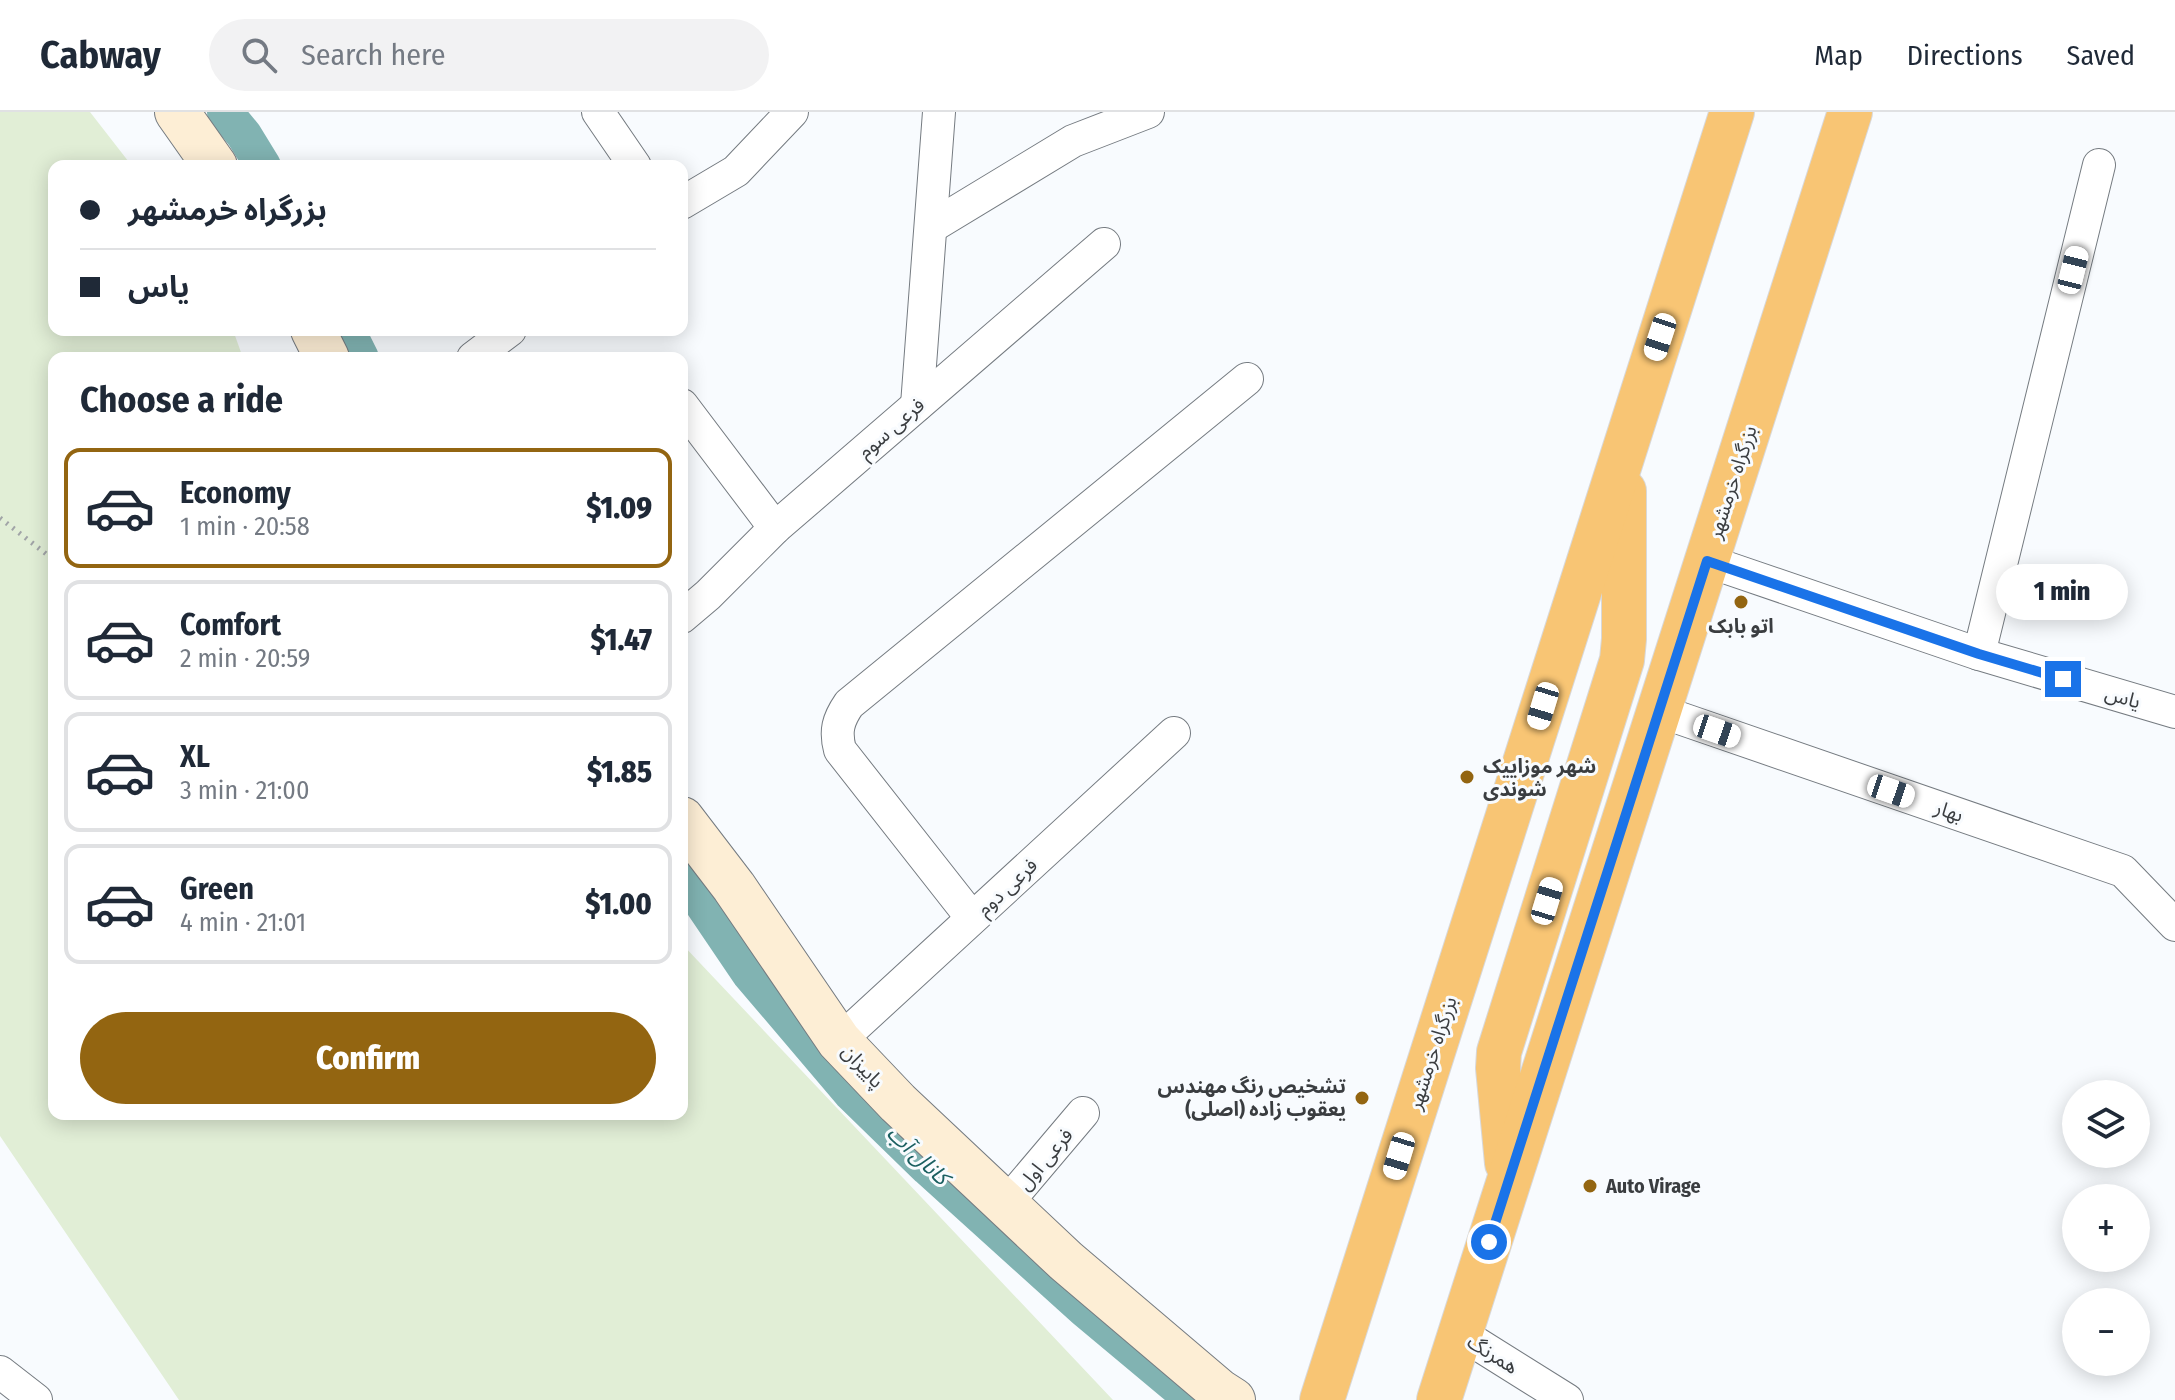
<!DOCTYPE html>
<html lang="en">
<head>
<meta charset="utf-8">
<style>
	:root { --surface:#fff; --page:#f2f2f3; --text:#1f2937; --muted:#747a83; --line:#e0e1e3; --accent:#936511 }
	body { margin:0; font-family:"Fira Sans Condensed","Noto Sans Arabic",sans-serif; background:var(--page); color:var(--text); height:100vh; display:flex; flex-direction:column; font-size:30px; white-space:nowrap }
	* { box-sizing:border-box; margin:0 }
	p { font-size:26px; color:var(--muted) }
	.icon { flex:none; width:44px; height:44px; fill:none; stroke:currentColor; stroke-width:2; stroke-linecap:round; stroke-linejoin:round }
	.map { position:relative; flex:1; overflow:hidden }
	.details { position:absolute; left:48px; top:240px; width:640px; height:768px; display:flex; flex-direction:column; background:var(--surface); border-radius:16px; box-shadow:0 4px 20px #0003 }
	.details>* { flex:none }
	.banner { position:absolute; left:48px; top:48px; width:640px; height:176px; border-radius:16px; box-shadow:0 4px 20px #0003; display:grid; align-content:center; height:176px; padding:0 32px; background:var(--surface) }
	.tools { position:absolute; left:2062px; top:968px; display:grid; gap:16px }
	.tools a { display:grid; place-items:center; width:88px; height:88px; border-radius:50%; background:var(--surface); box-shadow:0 4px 20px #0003; font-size:40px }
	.end { position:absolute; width:36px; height:36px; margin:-18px; border:10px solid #1a73e8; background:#fff; box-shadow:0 0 0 4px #fff }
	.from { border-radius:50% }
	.bubble { position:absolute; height:56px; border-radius:28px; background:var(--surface); box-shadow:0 4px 20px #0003; font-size:26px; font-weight:800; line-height:56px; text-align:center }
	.car { position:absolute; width:24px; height:48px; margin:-24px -12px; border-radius:10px; box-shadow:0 0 6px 2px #0007; background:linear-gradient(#fff 24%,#345 0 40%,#fff 0 76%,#345 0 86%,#fff 0) }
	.banner b { display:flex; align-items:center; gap:28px; height:76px; font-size:30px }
	.banner b+b { border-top:2px solid var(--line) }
	.banner i { width:20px; height:20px; background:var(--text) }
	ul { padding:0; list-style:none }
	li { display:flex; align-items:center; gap:24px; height:120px; margin:0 16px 12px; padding:0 16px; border:4px solid var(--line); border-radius:16px }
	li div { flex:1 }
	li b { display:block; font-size:30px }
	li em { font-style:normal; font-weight:800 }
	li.active { border-color:var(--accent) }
	li>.icon { width:72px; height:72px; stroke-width:1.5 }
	h2 { padding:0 32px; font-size:36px; line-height:96px }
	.button { display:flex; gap:16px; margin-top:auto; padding:16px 32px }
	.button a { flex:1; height:92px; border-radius:48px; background:var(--accent); color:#fff; font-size:32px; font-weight:800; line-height:92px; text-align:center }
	header { display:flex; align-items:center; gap:48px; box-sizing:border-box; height:112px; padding:0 40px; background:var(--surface); border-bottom:2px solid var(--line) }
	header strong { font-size:38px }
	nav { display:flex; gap:44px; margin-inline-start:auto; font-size:28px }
	.search { width:560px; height:72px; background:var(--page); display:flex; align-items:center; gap:20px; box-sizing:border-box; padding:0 28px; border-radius:44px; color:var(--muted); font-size:30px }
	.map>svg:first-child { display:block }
	.green { fill:#e1eed6 }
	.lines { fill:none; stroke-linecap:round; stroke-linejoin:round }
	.canal { stroke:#81b3b2; stroke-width:36 }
	.street-casing { stroke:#757b81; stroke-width:34 }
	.secondary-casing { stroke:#757b81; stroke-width:46 }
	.highway-casing { stroke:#d8d8d9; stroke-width:46 }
	.path { stroke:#a1a4a7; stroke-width:5; stroke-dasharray:2 6; stroke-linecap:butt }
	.street { stroke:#fff; stroke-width:32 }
	.secondary { stroke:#fdeed5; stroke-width:44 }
	.highway { stroke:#f8c574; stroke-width:44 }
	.route { stroke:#1a73e8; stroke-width:10 }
	.poi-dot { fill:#936511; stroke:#f8fbfe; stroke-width:3 }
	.labels { text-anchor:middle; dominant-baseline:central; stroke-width:6; stroke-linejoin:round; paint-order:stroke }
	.street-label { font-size:20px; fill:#3a3d40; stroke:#f8fbfe }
	.poi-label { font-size:20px; font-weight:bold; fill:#3a3d40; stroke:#f8fbfe; text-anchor:start }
	.water-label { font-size:22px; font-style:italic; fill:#1a5f60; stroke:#f8fbfe }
</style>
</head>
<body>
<header>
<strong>Cabway</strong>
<div class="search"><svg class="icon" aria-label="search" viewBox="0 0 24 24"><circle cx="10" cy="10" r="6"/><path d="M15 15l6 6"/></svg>Search here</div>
<nav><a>Map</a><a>Directions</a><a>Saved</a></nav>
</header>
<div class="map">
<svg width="2175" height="1288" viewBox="0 0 2175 1288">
	<rect width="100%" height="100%" fill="#f8fbfe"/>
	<!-- green -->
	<polygon class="green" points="0,0 90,0 132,54 54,54 54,218 233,218 243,246 54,246 54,1002 682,1002 682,832 1113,1288 179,1288 0,1024"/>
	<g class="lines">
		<!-- canal -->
		<g class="canal">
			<polyline points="225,0 244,23 263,54"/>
			<polyline points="347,218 361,246"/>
			<polyline points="682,762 749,861 851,981 928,1056 1084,1197 1193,1288"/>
		</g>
		<!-- street casing -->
		<g class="street-casing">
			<g id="street">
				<polyline points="598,0 635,54"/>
				<polyline points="682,91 736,59 792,0"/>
				<polyline points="931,115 1073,29 1148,0"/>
				<polyline points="473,246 510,218"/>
				<polyline points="682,293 775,416"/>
				<polyline points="917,293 939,0"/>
				<polyline points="1707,449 1979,542 2175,600"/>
				<polyline points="682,505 708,483 775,416 1104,132"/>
				<polyline points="1979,542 2099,53"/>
				<polyline points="1659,599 2123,759 2175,813"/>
				<path d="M972 806 840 638C835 619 838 608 849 592L1247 267"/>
				<polyline points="839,929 1174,621"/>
				<polyline points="1006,1092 1083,1001"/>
				<polyline points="1460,1221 1567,1288"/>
				<polyline points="0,1260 36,1288"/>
			</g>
		</g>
		<!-- secondary casing -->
		<g class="secondary-casing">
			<g id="secondary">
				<polyline points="177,0 215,54"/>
				<polyline points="313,218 327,246"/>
				<polyline points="682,707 734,775 839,929 898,991 1066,1149 1219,1279 1233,1288"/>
			</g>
		</g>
		<!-- highway casing -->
		<g class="highway-casing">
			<g id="highway">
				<polyline points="1507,1051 1498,956 1499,940 1622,548 1624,527 1624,379"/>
				<polyline points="1322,1288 1732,0"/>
				<polyline points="1439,1288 1850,0"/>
			</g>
		</g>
		<!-- path -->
		<polyline class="path" points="0,406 54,448"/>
		<!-- street -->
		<use href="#street" class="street"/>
		<!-- secondary -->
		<use href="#secondary" class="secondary"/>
		<!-- highway -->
		<use href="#highway" class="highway"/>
	</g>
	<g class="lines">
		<!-- route -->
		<polyline class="route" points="1489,1130 1707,449 1979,542 2063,567"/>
	</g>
	<!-- markers -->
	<g class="poi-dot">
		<circle cx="1741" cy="490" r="8"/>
		<circle cx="1467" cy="665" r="8"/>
		<circle cx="1362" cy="986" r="8"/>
		<circle cx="1590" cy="1074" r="8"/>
	</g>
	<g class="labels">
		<!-- street labels -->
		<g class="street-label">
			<text transform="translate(891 316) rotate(-41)">فرعی سوم</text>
			<text transform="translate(1732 370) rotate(-72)">بزرگراه خرمشهر</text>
			<text transform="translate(2123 585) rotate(16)">یاس</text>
			<text transform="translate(1949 699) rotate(19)">بهار</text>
			<text transform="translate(1007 775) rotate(-43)">فرعی دوم</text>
			<text transform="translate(1432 941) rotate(-72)">بزرگراه خرمشهر</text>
			<text transform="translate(863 954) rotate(47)">پاییزان</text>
			<text transform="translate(1045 1047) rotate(-50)">فرعی اول</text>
			<text transform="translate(1493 1242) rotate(32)">همرنگ</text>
		</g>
		<!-- poi labels -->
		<g class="poi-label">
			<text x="1741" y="514" text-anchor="middle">اتو بابک</text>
			<text x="1483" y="654">شهر موزاییک<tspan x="1483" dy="23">شوندی</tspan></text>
			<text x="1346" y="974" text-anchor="end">تشخیص رنگ مهندس<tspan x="1346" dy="23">یعقوب زاده (اصلی)</tspan></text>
			<text x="1606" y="1074">Auto Virage</text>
		</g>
		<!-- water labels -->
		<g class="water-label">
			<text transform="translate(918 1043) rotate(43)">کانال آب</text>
		</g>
	</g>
</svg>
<div class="tools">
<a><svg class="icon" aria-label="layers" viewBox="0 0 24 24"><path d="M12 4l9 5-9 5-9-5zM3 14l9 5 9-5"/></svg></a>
<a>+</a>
<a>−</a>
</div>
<i class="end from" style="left:1489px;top:1130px"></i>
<i class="end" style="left:2063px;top:567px"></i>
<div class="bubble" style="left:1996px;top:452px;width:132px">1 min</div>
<i class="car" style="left:2073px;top:158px;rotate:14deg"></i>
<i class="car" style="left:1660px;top:225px;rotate:198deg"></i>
<i class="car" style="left:1543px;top:594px;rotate:197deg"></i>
<i class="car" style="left:1717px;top:619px;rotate:109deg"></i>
<i class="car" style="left:1891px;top:679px;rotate:109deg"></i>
<i class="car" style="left:1547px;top:789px;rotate:17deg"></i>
<i class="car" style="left:1399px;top:1044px;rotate:197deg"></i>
<div class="banner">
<b><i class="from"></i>بزرگراه خرمشهر</b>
<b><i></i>یاس</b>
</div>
<section class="details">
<h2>Choose a ride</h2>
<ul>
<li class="active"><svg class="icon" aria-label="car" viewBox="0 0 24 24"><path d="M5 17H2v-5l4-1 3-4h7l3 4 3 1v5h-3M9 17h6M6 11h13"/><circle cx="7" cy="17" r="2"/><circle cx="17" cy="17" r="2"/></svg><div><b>Economy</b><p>1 min · 20:58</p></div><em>$1.09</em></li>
<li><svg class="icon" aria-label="car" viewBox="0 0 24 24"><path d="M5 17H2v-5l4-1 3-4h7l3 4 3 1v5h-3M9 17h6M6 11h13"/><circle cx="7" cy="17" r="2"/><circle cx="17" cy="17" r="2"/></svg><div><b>Comfort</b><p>2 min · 20:59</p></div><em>$1.47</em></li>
<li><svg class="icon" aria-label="car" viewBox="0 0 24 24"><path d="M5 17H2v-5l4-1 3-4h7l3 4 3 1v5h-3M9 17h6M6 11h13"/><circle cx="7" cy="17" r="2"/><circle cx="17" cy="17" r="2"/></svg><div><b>XL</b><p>3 min · 21:00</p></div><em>$1.85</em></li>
<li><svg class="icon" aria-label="car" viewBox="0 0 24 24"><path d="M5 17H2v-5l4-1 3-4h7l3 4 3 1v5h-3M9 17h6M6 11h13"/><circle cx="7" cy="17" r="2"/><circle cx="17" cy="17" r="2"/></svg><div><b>Green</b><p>4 min · 21:01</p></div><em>$1.00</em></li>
</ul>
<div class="button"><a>Confirm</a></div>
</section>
</div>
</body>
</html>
